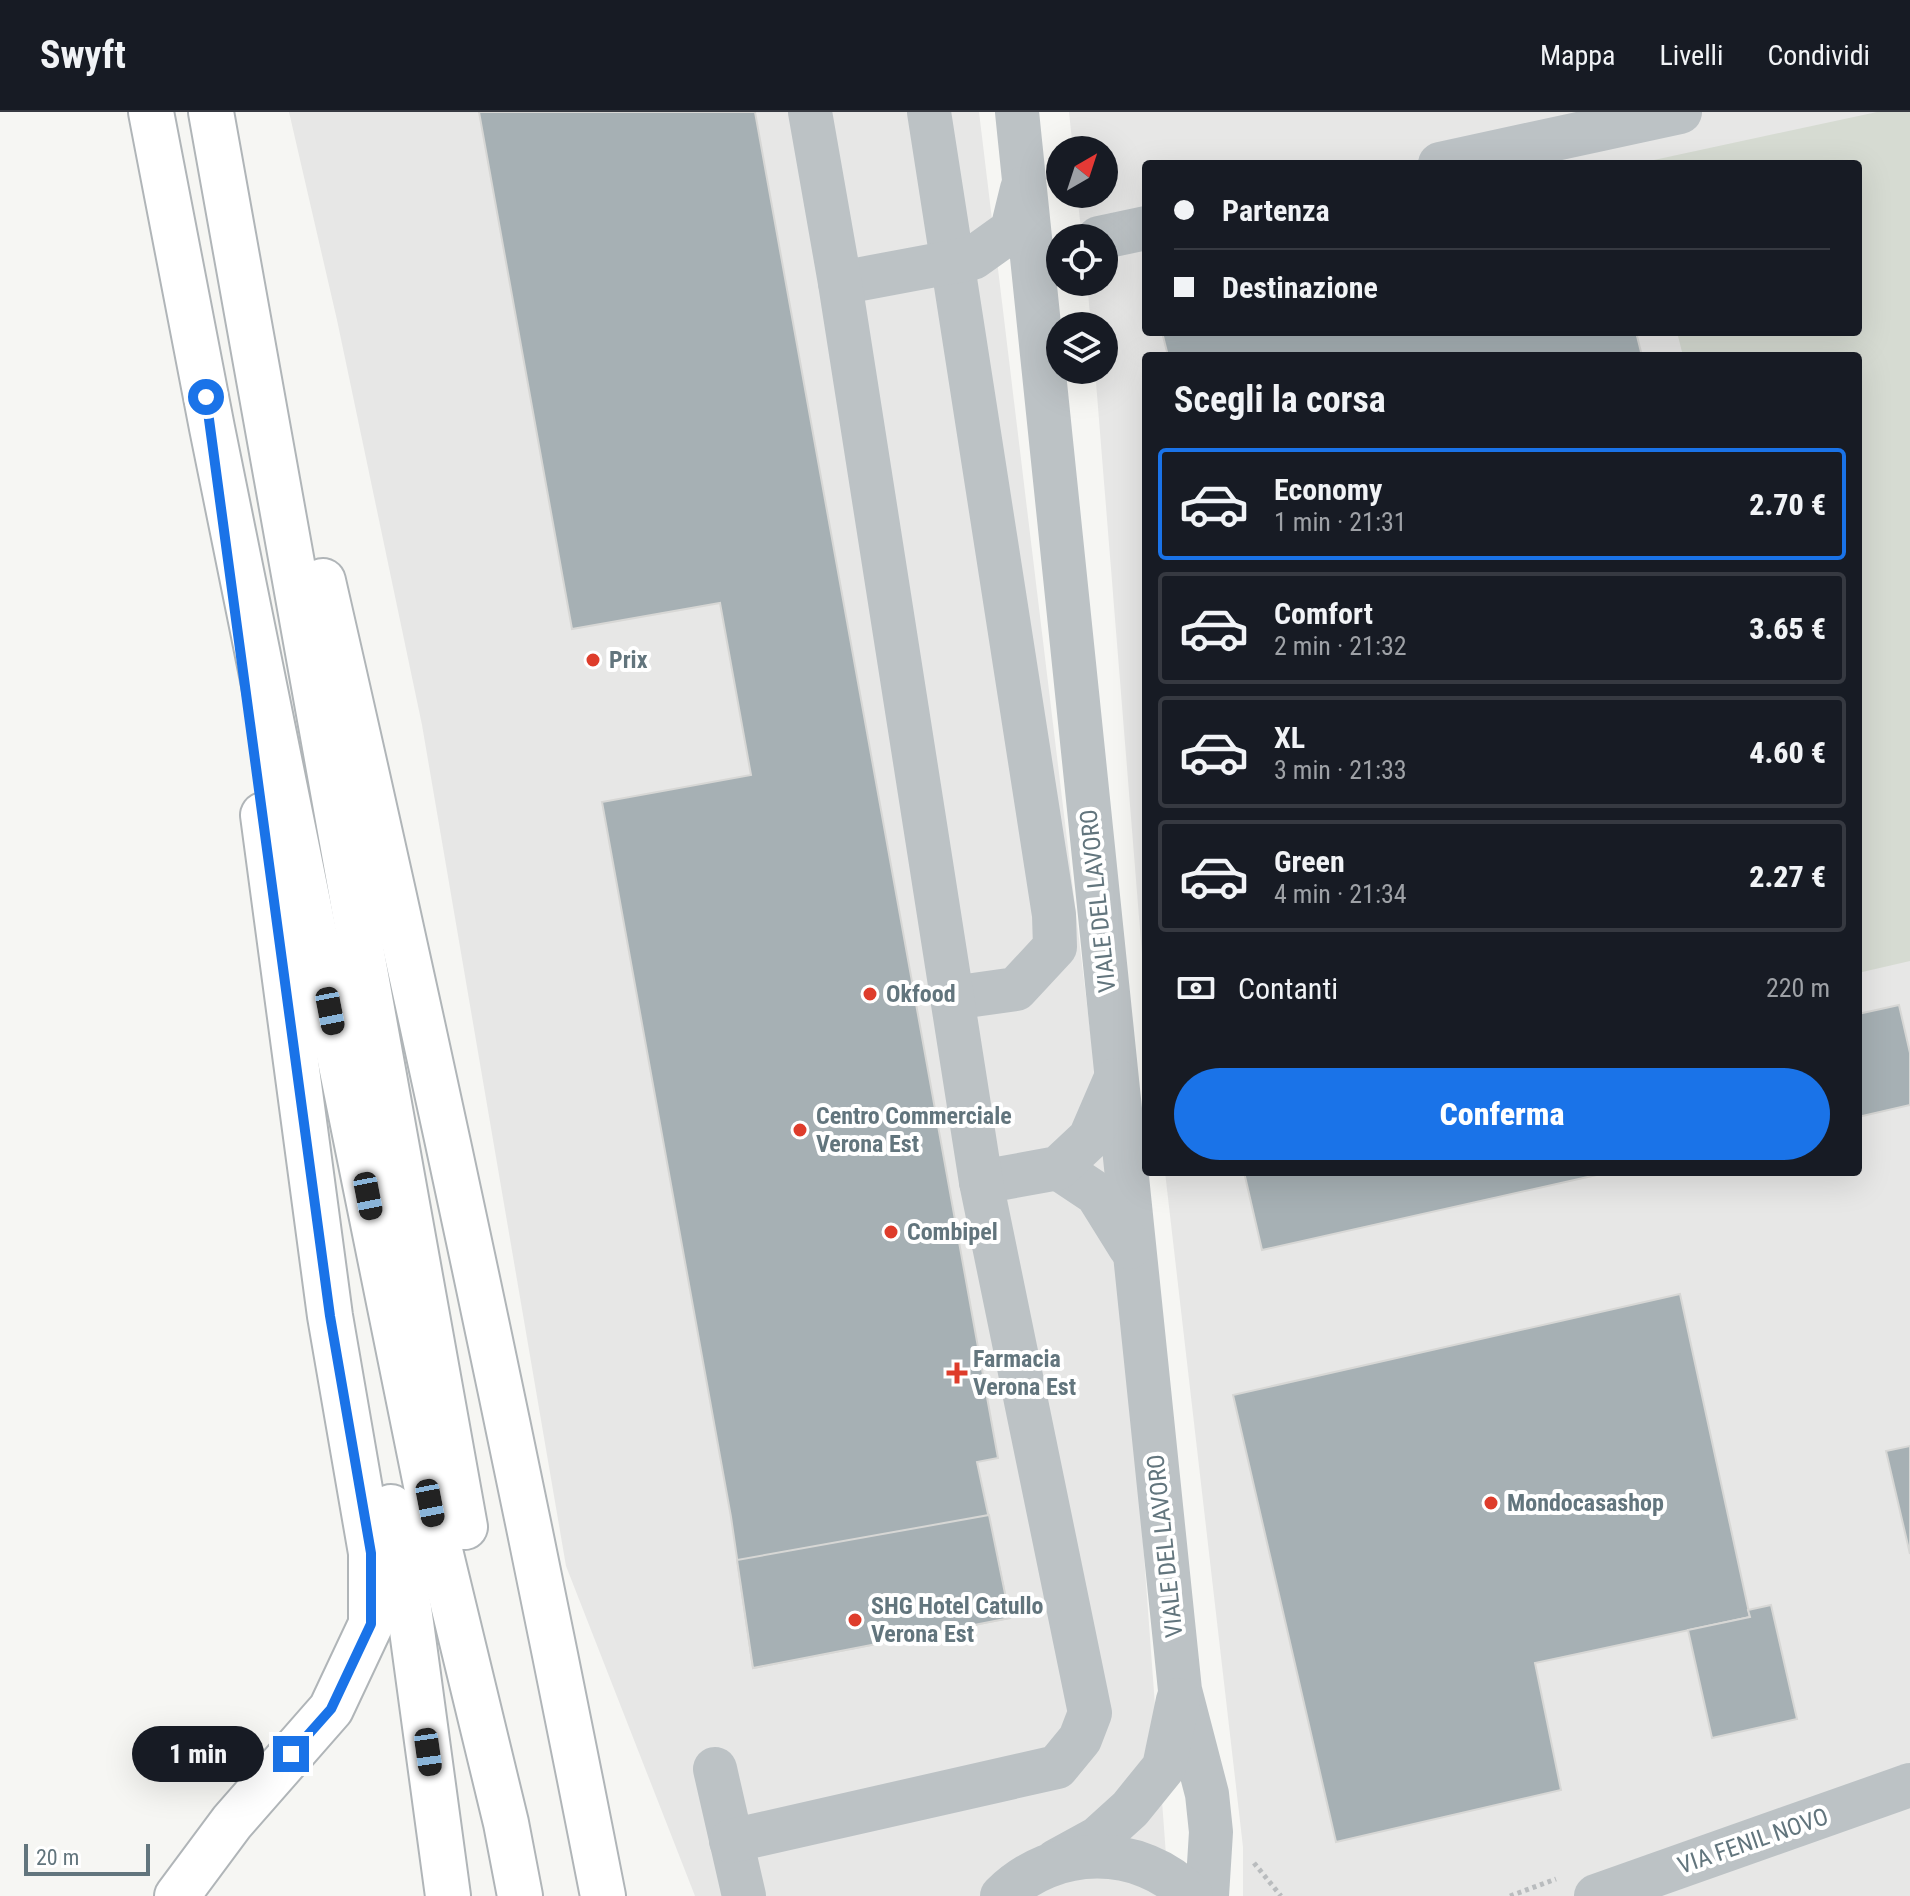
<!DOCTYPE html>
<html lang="it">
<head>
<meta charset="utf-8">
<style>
	:root { --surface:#171b24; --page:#20242c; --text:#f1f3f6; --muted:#9ea1a6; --line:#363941; --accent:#1a73e8 }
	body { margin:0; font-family:"Roboto Condensed",sans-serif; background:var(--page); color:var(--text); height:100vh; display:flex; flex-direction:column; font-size:30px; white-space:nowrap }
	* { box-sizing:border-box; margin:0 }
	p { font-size:26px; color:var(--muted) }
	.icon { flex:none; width:44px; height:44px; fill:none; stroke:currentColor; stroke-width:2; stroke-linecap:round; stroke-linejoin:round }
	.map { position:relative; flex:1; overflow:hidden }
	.panel { position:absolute; left:1142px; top:240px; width:720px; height:824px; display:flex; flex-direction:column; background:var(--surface); border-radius:8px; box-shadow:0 8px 32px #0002 }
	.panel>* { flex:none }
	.top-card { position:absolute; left:1142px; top:48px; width:720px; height:176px; border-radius:8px; box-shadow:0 8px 32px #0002; display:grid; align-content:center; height:176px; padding:0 32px; background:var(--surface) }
	.needle { width:52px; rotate:39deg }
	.buttons { position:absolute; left:1046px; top:24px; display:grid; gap:16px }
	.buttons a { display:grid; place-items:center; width:72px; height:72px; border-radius:50%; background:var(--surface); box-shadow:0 8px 32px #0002; font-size:40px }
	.scale { position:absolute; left:24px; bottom:20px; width:126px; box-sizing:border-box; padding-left:8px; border:4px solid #62757d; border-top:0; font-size:22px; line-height:28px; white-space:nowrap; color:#62757d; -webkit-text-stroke:6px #fff; paint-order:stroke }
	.end { position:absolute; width:36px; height:36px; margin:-18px; border:10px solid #1a73e8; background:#fff; box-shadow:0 0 0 4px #fff }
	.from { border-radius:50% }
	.bubble { position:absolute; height:56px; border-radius:28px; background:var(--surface); box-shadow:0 8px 32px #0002; font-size:26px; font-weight:800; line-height:56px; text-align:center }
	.car { position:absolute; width:24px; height:48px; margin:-24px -12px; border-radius:10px; box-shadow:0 0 6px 2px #0007; background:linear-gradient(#222 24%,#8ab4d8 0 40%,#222 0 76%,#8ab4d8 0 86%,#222 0) }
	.top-card b { display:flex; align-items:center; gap:28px; height:76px; font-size:30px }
	.top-card b+b { border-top:2px solid var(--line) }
	.top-card i { width:20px; height:20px; background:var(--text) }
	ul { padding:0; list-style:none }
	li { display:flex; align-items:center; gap:24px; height:112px; margin:0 16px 12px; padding:0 16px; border:4px solid var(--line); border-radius:8px }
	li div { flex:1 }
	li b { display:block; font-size:30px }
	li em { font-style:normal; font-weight:800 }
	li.selected { border-color:var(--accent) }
	li>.icon { width:72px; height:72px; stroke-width:1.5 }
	h2 { padding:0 32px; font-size:36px; line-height:96px }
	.pay { display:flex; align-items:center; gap:20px; height:88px; padding:0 32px; font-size:30px }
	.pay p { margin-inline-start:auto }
	.primary-button { display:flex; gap:16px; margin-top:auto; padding:16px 32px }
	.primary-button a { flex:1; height:92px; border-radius:48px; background:var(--accent); color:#fff; font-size:32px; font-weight:800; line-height:92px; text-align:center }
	header { display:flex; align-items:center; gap:48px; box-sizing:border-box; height:112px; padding:0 40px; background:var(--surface); border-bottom:2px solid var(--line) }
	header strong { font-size:38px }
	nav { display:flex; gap:44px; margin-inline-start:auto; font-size:28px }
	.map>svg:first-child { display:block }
	.built { fill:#e7e7e6; fill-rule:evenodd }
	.green { fill:#d6dbd2 }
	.building { fill:#a6b0b4; stroke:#d7d7d5; stroke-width:2 }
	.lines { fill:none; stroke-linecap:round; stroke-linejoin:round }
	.highway-casing { stroke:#b0b5b8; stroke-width:48 }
	.path { stroke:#b9bcbe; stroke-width:5; stroke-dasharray:4 4; stroke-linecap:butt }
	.minor { stroke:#bcc2c5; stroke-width:44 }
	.highway { stroke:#fff; stroke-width:44 }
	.route { stroke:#1a73e8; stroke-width:10 }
	.poi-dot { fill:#de3c2b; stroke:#fff; stroke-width:3 }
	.labels { text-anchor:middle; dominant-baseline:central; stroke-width:8; stroke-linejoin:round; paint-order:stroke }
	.poi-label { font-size:24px; font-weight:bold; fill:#62757d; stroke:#fff; text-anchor:start }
	.street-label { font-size:24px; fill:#62757d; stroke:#fff }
</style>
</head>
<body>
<header>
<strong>Swyft</strong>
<nav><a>Mappa</a><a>Livelli</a><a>Condividi</a></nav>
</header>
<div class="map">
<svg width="1910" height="1784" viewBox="0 0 1910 1784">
	<rect width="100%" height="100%" fill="#f6f6f3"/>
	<!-- built -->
	<g class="built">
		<polygon points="289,0 979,0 1129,1240 1169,1784 695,1784 566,1454 422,613 337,208"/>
		<path d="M1069 0H1910V1784H1243V1735L1165 1060H1858V244H1146V892L1095 258H1104V214H1091L1087 170H1104V126H1082L1077 82H1104V38H1073ZM1146 52H1858V220H1146Z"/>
	</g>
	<!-- green -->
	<polygon class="green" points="1877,0 1910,0 1910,849 1858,861 1858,244 1683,244 1677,220 1858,220 1858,52 1640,51"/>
	<!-- building -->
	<g class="building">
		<polygon points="479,0 755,0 998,1346 977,1350 1010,1506 753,1556 731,1405 602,690 751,663 720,491 572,517"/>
		<polygon points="1162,220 1636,220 1642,244 1168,244"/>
		<polygon points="1899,893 1910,941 1910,993 1858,1005 1858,902"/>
		<polygon points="1244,1060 1610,1060 1262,1138"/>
		<polygon points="1680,1182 1750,1505 1535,1551 1561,1678 1336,1730 1233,1283"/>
		<polygon points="1910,1334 1910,1442 1886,1339"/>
		<polygon points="989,1403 1010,1506 753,1556 737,1448"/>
		<polygon points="1771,1493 1797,1607 1712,1626 1688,1518 1750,1505 1748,1498"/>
	</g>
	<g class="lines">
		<!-- highway casing -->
		<g class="highway-casing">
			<g id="highway">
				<polyline points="151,0 212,316 436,1422 506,1711 520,1784"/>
				<polyline points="211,0 465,1415"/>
				<path d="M323 469C423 906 517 1344 603 1784"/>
				<polyline points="391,1395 409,1496 448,1784"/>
				<polyline points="177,1784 232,1710 331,1597 371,1512 371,1441 330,1204 263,703"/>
			</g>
		</g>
		<!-- path -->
		<g class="path">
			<polyline points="1254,1751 1281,1784"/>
			<polyline points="1510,1784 1556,1767"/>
		</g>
		<!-- minor -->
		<g class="minor">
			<polyline points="929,0 1054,803 1055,835 1016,877 952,886"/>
			<polyline points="1017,0 1180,1578 1207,1682 1211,1720 1207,1784"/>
			<polyline points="1440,52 1680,0"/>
			<polyline points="1099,126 1146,116"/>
			<polyline points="840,171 973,146 1012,118 1022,77"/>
			<polyline points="1058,1056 1097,1082 1130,1135"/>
			<polyline points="981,1070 1058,1056 1090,1026 1115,968"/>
			<polyline points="715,1657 744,1784"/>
			<polyline points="731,1729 1057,1655 1080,1627 1090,1601 981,1070 840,171 810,0"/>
			<polyline points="1056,1749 1098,1726 1130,1697 1164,1655 1178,1588"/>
			<path d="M1002 1784C1054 1732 1140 1731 1191 1784"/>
			<polyline points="1596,1784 1910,1673"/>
		</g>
		<!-- highway -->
		<use href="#highway" class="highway"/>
	</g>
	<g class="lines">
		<!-- route -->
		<polyline class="route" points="206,285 330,1204 371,1441 371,1512 331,1597 291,1642"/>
	</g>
	<!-- markers -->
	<g class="poi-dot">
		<circle cx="593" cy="548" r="8"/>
		<circle cx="870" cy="882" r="8"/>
		<circle cx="800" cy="1018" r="8"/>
		<circle cx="891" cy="1120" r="8"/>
		<path d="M953 1249h8v8h8v8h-8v8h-8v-8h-8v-8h8z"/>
		<circle cx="1491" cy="1391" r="8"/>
		<circle cx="855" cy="1508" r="8"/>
	</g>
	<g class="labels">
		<!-- poi labels -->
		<g class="poi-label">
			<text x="609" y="548">Prix</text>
			<text x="886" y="882">Okfood</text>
			<text x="816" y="1004">Centro Commerciale<tspan x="816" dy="28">Verona Est</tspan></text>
			<text x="907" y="1120">Combipel</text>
			<text x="973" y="1247">Farmacia<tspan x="973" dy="28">Verona Est</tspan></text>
			<text x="1507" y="1391">Mondocasashop</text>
			<text x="871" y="1494">SHG Hotel Catullo<tspan x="871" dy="28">Verona Est</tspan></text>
		</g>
		<!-- street labels -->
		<g class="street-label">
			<text transform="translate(1098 789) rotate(-96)">VIALE DEL LAVORO</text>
			<text transform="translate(1165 1434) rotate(-96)">VIALE DEL LAVORO</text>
			<text transform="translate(1753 1729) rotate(-19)">VIA FENIL NOVO</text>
		</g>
	</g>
</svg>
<div class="buttons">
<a><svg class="needle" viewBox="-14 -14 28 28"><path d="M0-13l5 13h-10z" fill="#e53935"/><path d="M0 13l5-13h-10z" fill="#9ea1a6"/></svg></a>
<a><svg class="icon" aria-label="locate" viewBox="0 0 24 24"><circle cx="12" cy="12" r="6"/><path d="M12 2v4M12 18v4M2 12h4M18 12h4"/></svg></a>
<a><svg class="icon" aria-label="layers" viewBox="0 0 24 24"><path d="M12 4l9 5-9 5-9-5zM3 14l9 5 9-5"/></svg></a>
</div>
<div class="scale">20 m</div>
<i class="end from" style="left:206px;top:285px"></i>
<i class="end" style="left:291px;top:1642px"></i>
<div class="bubble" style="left:132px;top:1614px;width:132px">1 min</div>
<i class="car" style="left:330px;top:899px;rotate:169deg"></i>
<i class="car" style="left:368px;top:1084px;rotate:169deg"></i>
<i class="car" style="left:430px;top:1391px;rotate:169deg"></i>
<i class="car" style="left:428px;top:1640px;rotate:172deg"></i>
<div class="top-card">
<b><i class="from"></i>Partenza</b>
<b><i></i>Destinazione</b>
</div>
<section class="panel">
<h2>Scegli la corsa</h2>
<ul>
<li class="selected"><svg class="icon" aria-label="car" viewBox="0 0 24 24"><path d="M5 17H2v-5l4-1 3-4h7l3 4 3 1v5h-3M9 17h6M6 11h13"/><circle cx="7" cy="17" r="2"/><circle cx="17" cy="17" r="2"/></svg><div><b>Economy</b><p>1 min · 21:31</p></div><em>2.70 €</em></li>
<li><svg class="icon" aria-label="car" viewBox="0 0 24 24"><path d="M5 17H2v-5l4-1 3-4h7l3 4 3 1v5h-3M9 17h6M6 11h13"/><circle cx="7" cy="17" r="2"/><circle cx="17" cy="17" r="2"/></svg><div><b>Comfort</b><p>2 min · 21:32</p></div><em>3.65 €</em></li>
<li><svg class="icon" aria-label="car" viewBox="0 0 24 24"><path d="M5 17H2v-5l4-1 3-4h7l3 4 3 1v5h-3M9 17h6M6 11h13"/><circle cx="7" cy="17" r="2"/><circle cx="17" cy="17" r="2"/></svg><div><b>XL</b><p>3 min · 21:33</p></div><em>4.60 €</em></li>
<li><svg class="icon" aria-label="car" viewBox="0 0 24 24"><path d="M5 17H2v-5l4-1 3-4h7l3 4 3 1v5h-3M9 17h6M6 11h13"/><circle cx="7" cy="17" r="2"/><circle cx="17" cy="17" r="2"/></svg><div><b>Green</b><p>4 min · 21:34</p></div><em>2.27 €</em></li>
</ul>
<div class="pay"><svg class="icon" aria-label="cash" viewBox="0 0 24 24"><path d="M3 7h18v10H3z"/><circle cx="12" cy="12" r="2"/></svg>Contanti<p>220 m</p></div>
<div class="primary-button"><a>Conferma</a></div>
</section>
</div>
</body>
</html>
